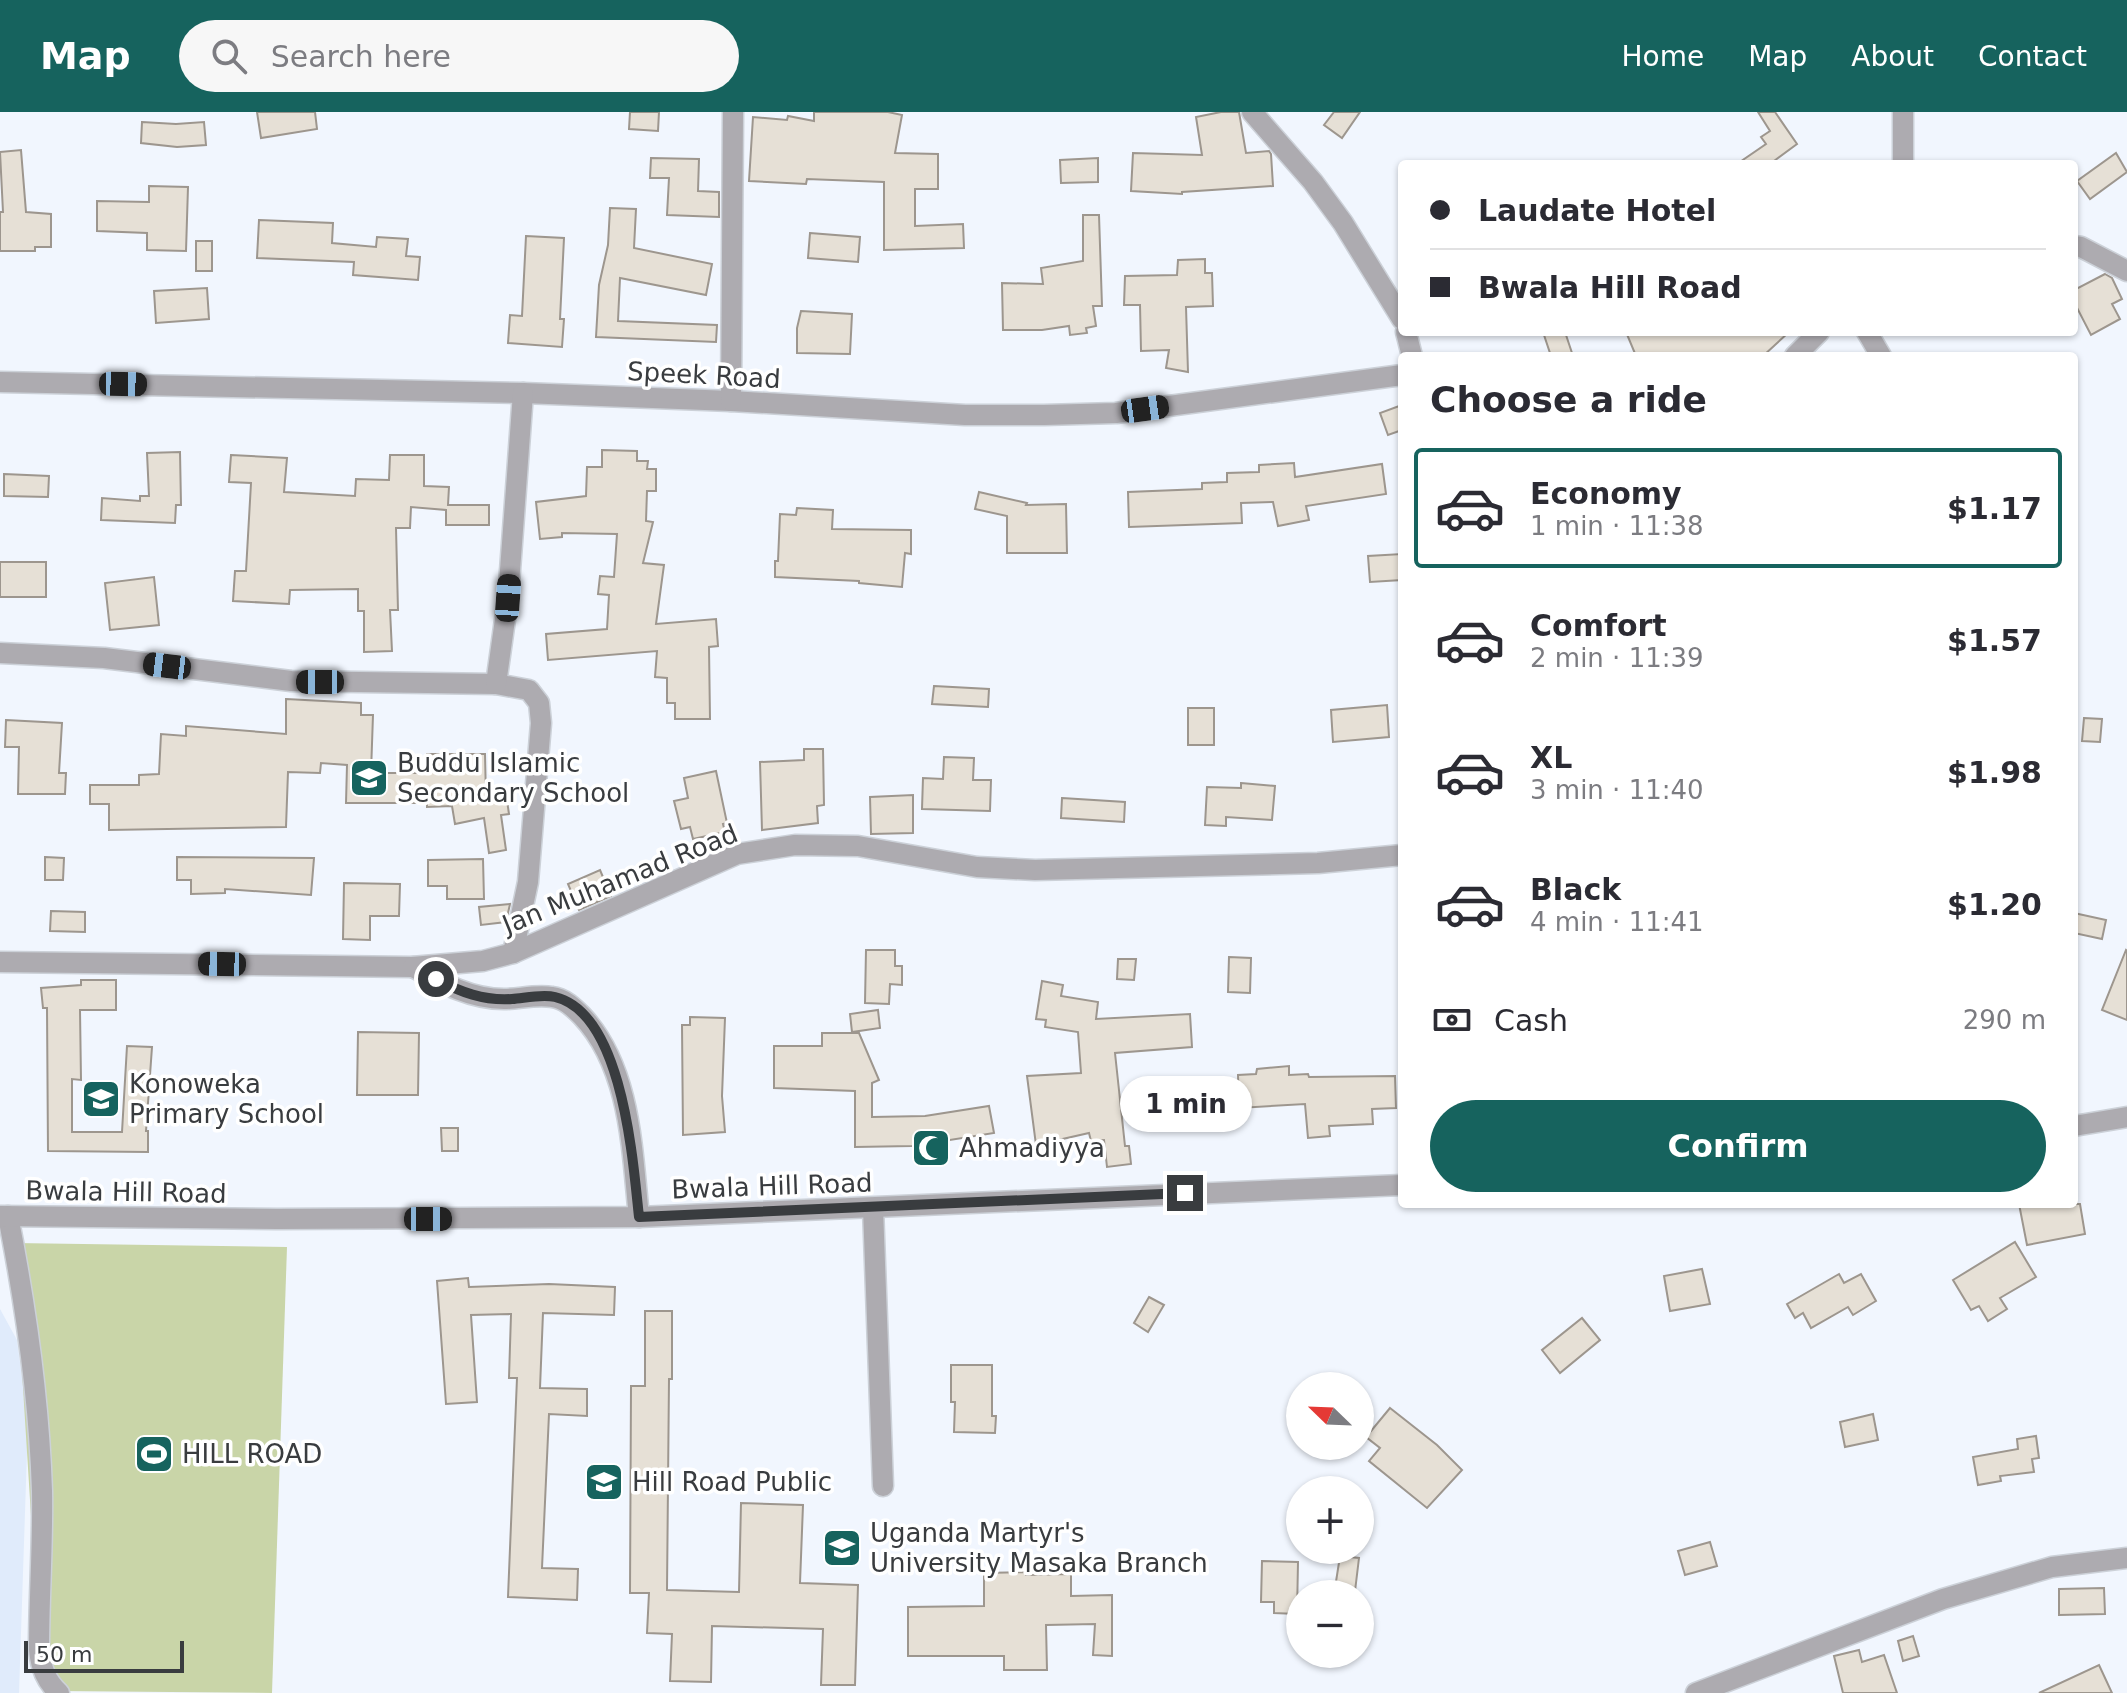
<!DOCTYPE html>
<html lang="en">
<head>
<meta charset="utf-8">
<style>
	:root { --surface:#fff; --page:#f7f7f7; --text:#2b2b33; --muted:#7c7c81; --line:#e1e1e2; --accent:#16635e }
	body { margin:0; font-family:"DejaVu Sans",sans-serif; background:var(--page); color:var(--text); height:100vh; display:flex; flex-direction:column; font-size:30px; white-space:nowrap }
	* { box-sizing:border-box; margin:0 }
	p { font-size:26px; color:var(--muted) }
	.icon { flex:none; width:44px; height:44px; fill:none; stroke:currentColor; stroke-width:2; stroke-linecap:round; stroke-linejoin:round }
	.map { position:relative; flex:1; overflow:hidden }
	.panel { position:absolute; left:1398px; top:240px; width:680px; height:856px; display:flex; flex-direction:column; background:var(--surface); border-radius:8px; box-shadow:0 2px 6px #0004 }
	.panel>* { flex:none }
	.hud { position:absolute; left:1398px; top:48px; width:680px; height:176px; border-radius:8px; box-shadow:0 2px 6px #0004; display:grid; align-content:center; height:176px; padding:0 32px; background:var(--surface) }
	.needle { width:52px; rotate:293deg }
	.tools { position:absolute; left:1286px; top:1260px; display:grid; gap:16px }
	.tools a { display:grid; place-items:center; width:88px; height:88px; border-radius:50%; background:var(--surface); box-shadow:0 2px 6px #0004; font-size:40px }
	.scale { position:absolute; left:24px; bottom:20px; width:160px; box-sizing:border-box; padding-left:8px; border:4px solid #393c3f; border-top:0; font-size:22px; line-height:28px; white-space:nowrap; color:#393c3f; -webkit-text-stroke:6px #fff; paint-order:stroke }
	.end { position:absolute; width:36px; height:36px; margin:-18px; border:10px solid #393c3f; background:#fff; box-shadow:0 0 0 4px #fff }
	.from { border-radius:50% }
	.bubble { position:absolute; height:56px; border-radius:28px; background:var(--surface); box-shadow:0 2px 6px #0004; font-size:26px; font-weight:600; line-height:56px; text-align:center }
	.car { position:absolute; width:24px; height:48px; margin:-24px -12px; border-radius:10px; box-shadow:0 0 6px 2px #0007; background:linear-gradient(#222 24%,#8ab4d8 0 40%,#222 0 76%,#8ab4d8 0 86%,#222 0) }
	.hud b { display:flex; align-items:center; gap:28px; height:76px; font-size:30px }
	.hud b+b { border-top:2px solid var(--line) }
	.hud i { width:20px; height:20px; background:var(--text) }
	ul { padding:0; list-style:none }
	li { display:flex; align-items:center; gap:24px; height:120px; margin:0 16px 12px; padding:0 16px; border:4px solid transparent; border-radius:8px }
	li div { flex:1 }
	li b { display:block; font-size:30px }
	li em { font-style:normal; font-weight:600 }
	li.selected { border-color:var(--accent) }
	li>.icon { width:72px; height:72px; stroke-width:1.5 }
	h2 { padding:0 32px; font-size:36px; line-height:96px }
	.pay { display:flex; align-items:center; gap:20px; height:88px; padding:0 32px; font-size:30px }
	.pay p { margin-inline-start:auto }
	.primary-button { display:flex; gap:16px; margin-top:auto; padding:16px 32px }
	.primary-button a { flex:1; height:92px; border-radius:48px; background:var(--accent); color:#fff; font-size:32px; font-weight:600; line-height:92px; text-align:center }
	header { display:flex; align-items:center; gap:48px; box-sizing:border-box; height:112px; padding:0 40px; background:var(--accent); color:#fff }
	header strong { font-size:38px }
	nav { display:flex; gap:44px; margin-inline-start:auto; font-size:28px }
	.search { width:560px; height:72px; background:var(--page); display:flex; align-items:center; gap:20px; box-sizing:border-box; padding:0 28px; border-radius:44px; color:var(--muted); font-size:30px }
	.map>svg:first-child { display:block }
	.built { fill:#e0ebfb }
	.green { fill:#c9d5a8 }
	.building { fill:#e6e0d6; stroke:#9d968e; stroke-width:2 }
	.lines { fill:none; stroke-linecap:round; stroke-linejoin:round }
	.minor-casing { stroke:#ccd1d8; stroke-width:23 }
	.tertiary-casing { stroke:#ccd1d8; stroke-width:23 }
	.minor { stroke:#adabb0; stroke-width:20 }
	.tertiary { stroke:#adabb0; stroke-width:20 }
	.route { stroke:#393c3f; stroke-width:10 }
	.labels { text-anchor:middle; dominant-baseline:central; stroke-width:7; stroke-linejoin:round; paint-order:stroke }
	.street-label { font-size:26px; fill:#393c3f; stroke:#fff }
	.poi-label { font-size:26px; fill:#393c3f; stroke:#fff; text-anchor:start }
</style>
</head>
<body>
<header>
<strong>Map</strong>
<div class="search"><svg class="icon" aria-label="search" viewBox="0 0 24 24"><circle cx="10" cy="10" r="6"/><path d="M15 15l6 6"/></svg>Search here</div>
<nav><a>Home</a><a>Map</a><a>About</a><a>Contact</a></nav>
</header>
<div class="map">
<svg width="2127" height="1581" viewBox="0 0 2127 1581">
	<rect width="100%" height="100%" fill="#f1f6fe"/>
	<!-- built -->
	<polygon class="built" points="0,1197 17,1228 28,1310 19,1581 0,1581"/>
	<!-- green -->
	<polygon class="green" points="14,1131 287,1135 272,1581 56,1579 40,1548"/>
	<!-- building -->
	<g class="building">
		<polygon points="257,0 315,0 317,17 261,26"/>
		<polygon points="630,0 659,0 658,19 629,17"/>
		<polygon points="814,0 888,0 902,3 895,41 938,42 938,77 915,77 915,114 963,112 964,136 884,138 884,70 807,67 806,72 749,69 753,5 787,8 788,4 814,9"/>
		<polygon points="1221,0 1239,0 1246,41 1269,39 1271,42 1273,74 1182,80 1182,82 1131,79 1133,41 1202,43 1196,5"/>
		<polygon points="1334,0 1360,0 1342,26 1324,13"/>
		<polygon points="1758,0 1775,0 1797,32 1770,52 1737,52 1766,32 1761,25 1770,19"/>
		<polygon points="142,10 176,12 204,10 206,33 177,35 141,31"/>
		<polygon points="21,38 26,100 51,102 51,135 35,135 35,139 0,139 0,100 3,100 0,40"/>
		<polygon points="2116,41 2127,60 2090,87 2077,69"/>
		<polygon points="651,46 699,47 698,79 719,80 719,105 667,103 669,66 650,66"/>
		<polygon points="1098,46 1098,70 1061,71 1060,48"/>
		<polygon points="149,74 188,75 186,139 147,138 147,121 97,119 97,89 149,90"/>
		<polygon points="610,96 636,97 634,136 712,152 706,183 620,166 618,209 717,213 716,230 596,225 599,173 608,133"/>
		<polygon points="1083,103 1099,103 1102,194 1093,194 1096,214 1086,216 1087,221 1070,223 1069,214 1042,218 1003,218 1002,171 1043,172 1041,156 1083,149"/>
		<polygon points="259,108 333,111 332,131 376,135 377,125 408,127 406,144 420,145 418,168 353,163 354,150 257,146"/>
		<polygon points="810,121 860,125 858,150 808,146"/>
		<polygon points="526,124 564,126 560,207 564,207 562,235 508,231 510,203 522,204"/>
		<rect x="196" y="129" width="16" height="30"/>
		<polygon points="1205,147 1205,161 1212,161 1213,194 1186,195 1188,260 1166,256 1169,238 1141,239 1140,193 1124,193 1125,164 1177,163 1178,148"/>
		<polygon points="2105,162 2112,166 2122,187 2112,192 2120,207 2091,223 2074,190 2074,178"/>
		<polygon points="207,176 209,207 156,211 154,179"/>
		<polygon points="801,199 852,202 850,242 797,241 797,216"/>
		<polygon points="1543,220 1565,220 1573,244 1551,244"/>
		<polygon points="1626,220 1789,220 1763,244 1636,244"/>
		<polygon points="1402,293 1402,318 1388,323 1380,301"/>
		<polygon points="602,338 637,339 637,349 648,349 647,357 656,357 656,379 647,379 646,409 653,410 643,451 664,453 656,512 716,507 718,534 709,535 710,607 675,607 675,591 667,591 667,566 655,565 657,539 548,548 546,522 607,517 609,483 598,482 600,464 614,465 617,422 562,421 562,425 540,427 536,390 586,384 587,355 602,355"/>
		<polygon points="180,340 181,393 176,393 175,411 101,408 102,386 140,389 140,384 149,384 147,341"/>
		<polygon points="231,343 287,346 284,380 355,384 356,367 389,368 390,343 424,343 424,374 449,375 448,393 489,393 489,413 446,413 446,398 411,395 410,416 396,416 398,498 390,498 392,539 364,540 364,499 358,499 358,477 290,478 289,492 233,489 235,459 246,459 251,371 229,370"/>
		<polygon points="1294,351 1295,365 1382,352 1386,382 1306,394 1309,408 1278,414 1273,390 1241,391 1242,411 1129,415 1128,380 1202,377 1202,371 1227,370 1227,361 1259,360 1259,353"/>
		<polygon points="4,362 49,364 48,385 4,384"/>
		<polygon points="979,380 1027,391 1026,393 1066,392 1067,441 1007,441 1007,404 975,397"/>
		<polygon points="797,396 833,398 832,417 911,418 911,442 905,441 902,475 859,471 859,469 775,465 775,449 778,449 780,402 796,403"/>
		<polygon points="1402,442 1402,468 1370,470 1368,444"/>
		<rect x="0" y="450" width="46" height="35"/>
		<polygon points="154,465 159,513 110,518 105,471"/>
		<polygon points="934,574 989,577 988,595 932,592"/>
		<polygon points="286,587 361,591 361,603 373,603 371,661 427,661 427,642 485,642 486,686 506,682 509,702 501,703 506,738 489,741 484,706 455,712 452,694 427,695 427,691 346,691 347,653 321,651 320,661 288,660 286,715 109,718 109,692 90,692 90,673 139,673 139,663 159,662 161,622 186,624 186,614 286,622"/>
		<polygon points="1387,593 1389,625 1333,630 1331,598"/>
		<rect x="1188" y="596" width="26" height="37"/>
		<polygon points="2084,606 2102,607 2100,630 2082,629"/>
		<polygon points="6,608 62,611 59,661 66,661 65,682 18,682 19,635 5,635"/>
		<polygon points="804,637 823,637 824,693 817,694 818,711 762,718 760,650 804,648"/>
		<polygon points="944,645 974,646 973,668 991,668 990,699 922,697 923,666 943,667"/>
		<polygon points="716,659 727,711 723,712 725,720 693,727 690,715 681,717 674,689 688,686 684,666"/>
		<polygon points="1241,671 1275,674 1272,708 1226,705 1226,714 1205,713 1207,675 1241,676"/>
		<polygon points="913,683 913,721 871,722 870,685"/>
		<polygon points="1062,686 1125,690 1124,710 1061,706"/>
		<polygon points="45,745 64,746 63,768 45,768"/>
		<polygon points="177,745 314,746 311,783 225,777 225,781 191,782 191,768 177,768"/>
		<polygon points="483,747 484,787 447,787 447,774 428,774 428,748"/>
		<polygon points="600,758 611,784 579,798 568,772"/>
		<polygon points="344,771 400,772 399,804 370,804 370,828 343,827"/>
		<polygon points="510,792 506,810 481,813 479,795"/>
		<polygon points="51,799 85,800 85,820 50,819"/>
		<polygon points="2074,801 2106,808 2102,827 2074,821"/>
		<polygon points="866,838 895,838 895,854 902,854 902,873 890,872 889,892 865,891"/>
		<polygon points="2126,838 2127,839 2127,908 2102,898"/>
		<polygon points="1229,845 1251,846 1250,881 1228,880"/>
		<polygon points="1118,847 1136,847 1134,868 1117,867"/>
		<polygon points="81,868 116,868 116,898 80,898 81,968 72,967 72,1020 122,1020 127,934 152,935 146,1019 148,1019 148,1040 48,1039 47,896 43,896 41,876 81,873"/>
		<polygon points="1042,869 1063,873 1061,884 1098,890 1096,907 1190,902 1192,935 1115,941 1125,1034 1129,1034 1131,1052 1107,1055 1104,1028 1091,1029 1089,1021 1036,1033 1027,964 1081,961 1078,920 1045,915 1046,908 1036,907"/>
		<polygon points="878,898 880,916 852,920 850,902"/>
		<polygon points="690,905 725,906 722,984 725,1020 683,1023 682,913 690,913"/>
		<polygon points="358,920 419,921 418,983 357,983"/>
		<polygon points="822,921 859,921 879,968 872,971 872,1005 925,1004 989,994 994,1021 912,1034 855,1035 855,979 774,976 774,934 822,934"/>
		<polygon points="1289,954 1289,963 1308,962 1309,965 1395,964 1396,996 1372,997 1373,1012 1329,1014 1330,1024 1308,1026 1305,992 1239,996 1238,963 1256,962 1257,957"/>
		<polygon points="441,1016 458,1016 458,1039 442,1039"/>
		<polygon points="2019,1092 2080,1092 2085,1122 2027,1133"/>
		<polygon points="2015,1130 2036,1165 2000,1186 2007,1197 1988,1209 1979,1194 1971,1198 1953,1168"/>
		<polygon points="1702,1157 1710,1192 1670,1199 1664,1164"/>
		<polygon points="1839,1162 1844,1171 1861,1162 1876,1189 1853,1203 1848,1195 1811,1216 1803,1201 1795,1206 1787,1192"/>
		<polygon points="468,1166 469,1175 549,1172 615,1175 614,1203 543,1201 540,1276 587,1277 587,1304 549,1302 542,1456 578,1457 577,1488 508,1485 517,1266 509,1266 511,1202 471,1203 477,1290 446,1292 437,1169"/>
		<polygon points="1149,1185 1164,1193 1148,1220 1134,1211"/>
		<polygon points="645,1199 672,1199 672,1267 669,1267 667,1478 739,1480 741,1391 803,1393 800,1471 858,1473 855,1573 821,1573 823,1517 712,1514 711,1570 670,1569 672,1522 647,1521 649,1481 630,1481 631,1274 645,1274"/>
		<polygon points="1582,1206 1600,1228 1560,1261 1542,1238"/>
		<polygon points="951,1253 992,1253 992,1304 996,1304 995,1321 954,1320 955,1290 951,1290"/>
		<polygon points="1390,1296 1437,1333 1462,1358 1427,1396 1369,1349 1380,1336 1366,1325"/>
		<polygon points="1873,1302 1878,1328 1845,1335 1840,1310"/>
		<polygon points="2036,1324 2039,1346 2032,1347 2034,1360 2000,1364 2001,1369 1978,1373 1973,1345 2018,1337 2017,1327"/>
		<polygon points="1710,1430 1717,1454 1685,1463 1678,1439"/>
		<polygon points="1340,1444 1359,1446 1355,1479 1335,1476"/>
		<polygon points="1262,1449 1298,1450 1297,1502 1274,1501 1274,1490 1261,1490"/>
		<polygon points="1026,1460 1026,1463 1071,1462 1071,1484 1112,1483 1112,1544 1093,1543 1095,1512 1046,1513 1047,1558 1004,1558 1004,1544 908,1544 908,1495 984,1494 984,1461"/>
		<polygon points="2104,1476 2105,1502 2059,1503 2059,1477"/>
		<polygon points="1913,1524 1919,1544 1903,1549 1898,1529"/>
		<polygon points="1859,1538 1862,1550 1884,1543 1897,1581 1843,1581 1834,1544"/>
		<polygon points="2099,1553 2112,1581 2039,1581"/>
	</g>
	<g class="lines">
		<!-- minor casing -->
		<g class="minor-casing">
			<g id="minor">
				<polyline points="1252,0 1313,70 1343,111 1402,207"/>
				<polyline points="1903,0 1903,52"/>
				<polyline points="2074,134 2081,135 2127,159"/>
				<polyline points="1406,220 1412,244"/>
				<polyline points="1867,220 1881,244"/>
				<polyline points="1795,244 1819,220"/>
				<polyline points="0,270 523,281 731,289 965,303 1044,303 1116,301 1402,263"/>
				<polyline points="731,289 733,0"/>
				<polyline points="0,541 104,546 291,569 496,572 529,578 539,591 541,611 528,770 513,841"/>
				<polyline points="496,572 508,486 523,281"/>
				<polyline points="0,850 412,855 483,849 513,841 737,742 795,733 858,734 977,755 1035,758 1318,751 1402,743"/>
				<path d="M413 855C442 871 470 887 504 887 519 887 537 882 552 885 564 886 574 896 582 904 631 956 632 1039 639 1105"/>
				<polyline points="873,1096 883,1374"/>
				<path d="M8 1104C26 1195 39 1286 42 1379 43 1432 39 1485 39 1538 41 1556 46 1569 59 1581"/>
				<polyline points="1696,1581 1943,1487 2052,1455 2127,1446"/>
			</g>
		</g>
		<!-- tertiary casing -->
		<g class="tertiary-casing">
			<g id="tertiary">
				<polyline points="2074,1014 2127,1005"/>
				<polyline points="0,1104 277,1107 639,1105 1402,1073"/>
			</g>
		</g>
		<!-- minor -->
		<use href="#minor" class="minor"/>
		<!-- tertiary -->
		<use href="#tertiary" class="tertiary"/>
	</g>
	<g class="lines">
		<!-- route -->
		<path class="route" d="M436 867C460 880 484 889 512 887 525 886 542 882 555 885 623 901 633 1050 639 1105L1185 1081"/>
	</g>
	<!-- icons -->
	<defs>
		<g id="school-square" transform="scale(2)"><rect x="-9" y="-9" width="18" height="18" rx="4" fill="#16635e" stroke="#fff"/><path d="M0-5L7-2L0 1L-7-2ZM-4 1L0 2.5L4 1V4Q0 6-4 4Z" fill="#fff"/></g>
		<g id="mosque-square" transform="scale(2)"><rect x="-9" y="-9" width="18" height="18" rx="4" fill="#16635e" stroke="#fff"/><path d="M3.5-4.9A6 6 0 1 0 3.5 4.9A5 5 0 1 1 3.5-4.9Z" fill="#fff"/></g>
		<g id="stadium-square" transform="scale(2)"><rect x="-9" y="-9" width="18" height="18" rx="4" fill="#16635e" stroke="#fff"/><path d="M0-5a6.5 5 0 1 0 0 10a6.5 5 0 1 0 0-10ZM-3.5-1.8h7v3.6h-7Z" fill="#fff"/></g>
	</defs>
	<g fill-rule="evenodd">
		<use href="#school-square" x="369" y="666"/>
		<use href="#school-square" x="101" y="987"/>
		<use href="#mosque-square" x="931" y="1036"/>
		<use href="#stadium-square" x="154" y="1342"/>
		<use href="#school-square" x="604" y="1370"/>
		<use href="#school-square" x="842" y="1436"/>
	</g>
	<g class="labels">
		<!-- street labels -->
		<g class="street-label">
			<text transform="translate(704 263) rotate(3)">Speek Road</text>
			<text transform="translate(620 767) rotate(-22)">Jan Muhamad Road</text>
			<text transform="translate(772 1074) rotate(-2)">Bwala Hill Road</text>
			<text transform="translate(126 1080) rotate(1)">Bwala Hill Road</text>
		</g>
		<!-- poi labels -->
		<g class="poi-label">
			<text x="397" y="651">Buddu Islamic<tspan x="397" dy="30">Secondary School</tspan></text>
			<text x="129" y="972">Konoweka<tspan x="129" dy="30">Primary School</tspan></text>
			<text x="959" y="1036">Ahmadiyya</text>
			<text x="182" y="1342">HILL ROAD</text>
			<text x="632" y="1370">Hill Road Public</text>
			<text x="870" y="1421">Uganda Martyr's<tspan x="870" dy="30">University Masaka Branch</tspan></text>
		</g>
	</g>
</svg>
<div class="tools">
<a><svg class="needle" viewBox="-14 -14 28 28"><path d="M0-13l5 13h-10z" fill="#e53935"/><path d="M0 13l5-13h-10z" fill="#7c7c81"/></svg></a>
<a>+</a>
<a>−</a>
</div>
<div class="scale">50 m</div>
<i class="end from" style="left:436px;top:867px"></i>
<i class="end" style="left:1185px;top:1081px"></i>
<div class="bubble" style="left:1120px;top:964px;width:132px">1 min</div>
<i class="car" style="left:123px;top:272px;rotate:91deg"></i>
<i class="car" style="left:1145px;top:297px;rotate:82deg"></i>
<i class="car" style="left:508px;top:486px;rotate:4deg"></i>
<i class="car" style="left:167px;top:554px;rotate:277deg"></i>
<i class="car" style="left:320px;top:570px;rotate:270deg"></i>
<i class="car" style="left:222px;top:852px;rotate:271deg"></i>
<i class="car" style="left:428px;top:1107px;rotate:90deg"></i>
<div class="hud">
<b><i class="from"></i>Laudate Hotel</b>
<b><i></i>Bwala Hill Road</b>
</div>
<section class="panel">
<h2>Choose a ride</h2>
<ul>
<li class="selected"><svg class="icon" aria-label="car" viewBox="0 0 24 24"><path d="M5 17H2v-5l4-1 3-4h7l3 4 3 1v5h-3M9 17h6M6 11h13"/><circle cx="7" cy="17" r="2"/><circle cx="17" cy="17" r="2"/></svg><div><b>Economy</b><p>1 min · 11:38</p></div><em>$1.17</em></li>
<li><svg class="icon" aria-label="car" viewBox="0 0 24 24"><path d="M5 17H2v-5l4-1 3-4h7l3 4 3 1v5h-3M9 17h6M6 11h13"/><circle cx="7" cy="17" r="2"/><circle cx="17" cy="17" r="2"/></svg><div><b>Comfort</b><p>2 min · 11:39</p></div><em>$1.57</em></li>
<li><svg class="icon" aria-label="car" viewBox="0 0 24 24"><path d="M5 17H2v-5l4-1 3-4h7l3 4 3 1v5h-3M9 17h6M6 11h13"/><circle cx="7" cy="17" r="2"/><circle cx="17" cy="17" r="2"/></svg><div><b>XL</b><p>3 min · 11:40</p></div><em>$1.98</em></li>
<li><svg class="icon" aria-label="car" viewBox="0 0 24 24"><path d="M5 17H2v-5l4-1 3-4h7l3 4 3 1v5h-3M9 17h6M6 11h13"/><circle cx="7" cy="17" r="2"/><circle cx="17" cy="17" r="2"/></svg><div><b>Black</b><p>4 min · 11:41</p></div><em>$1.20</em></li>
</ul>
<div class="pay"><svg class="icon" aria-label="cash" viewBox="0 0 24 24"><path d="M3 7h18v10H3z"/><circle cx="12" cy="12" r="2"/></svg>Cash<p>290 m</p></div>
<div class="primary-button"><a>Confirm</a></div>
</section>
</div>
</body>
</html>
